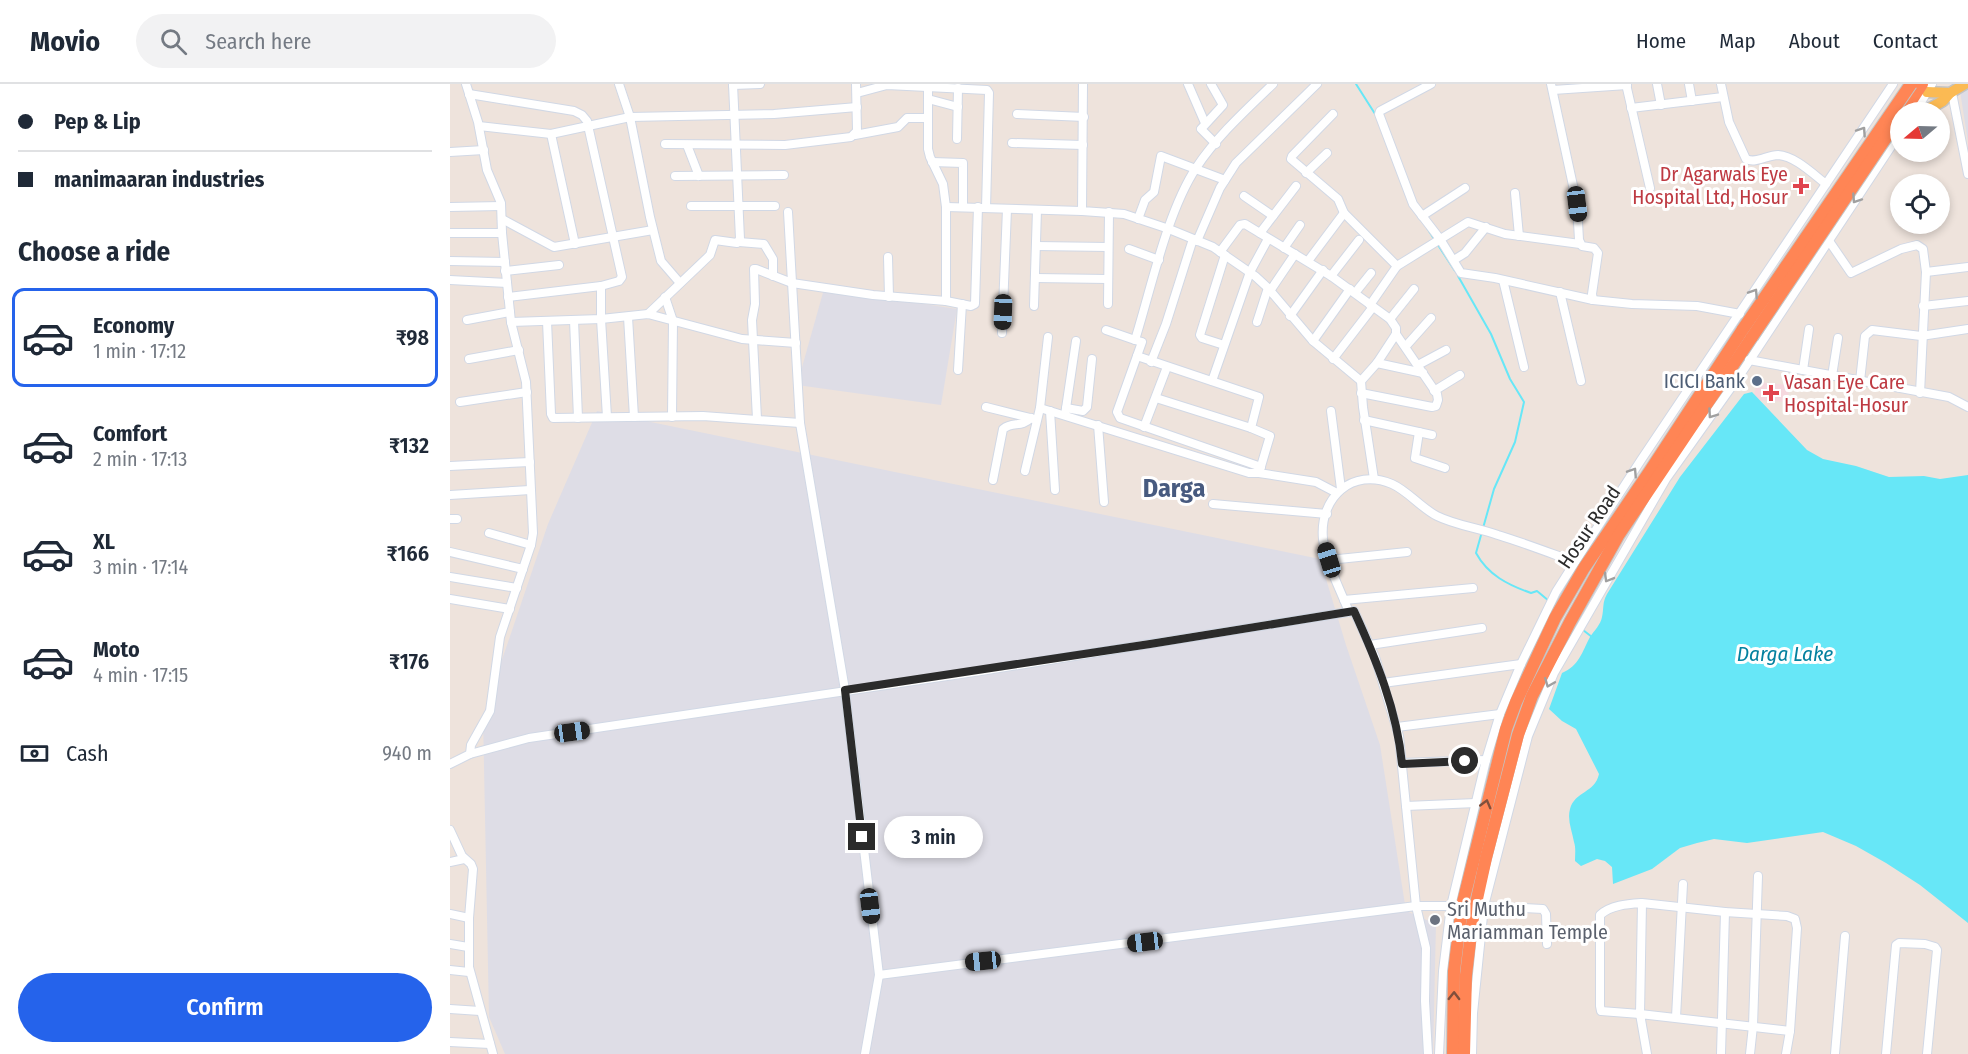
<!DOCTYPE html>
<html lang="en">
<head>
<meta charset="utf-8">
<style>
	:root { --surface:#fff; --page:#f2f2f3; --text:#1f2937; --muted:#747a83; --line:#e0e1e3; --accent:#2563eb }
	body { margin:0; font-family:"Fira Sans Condensed",sans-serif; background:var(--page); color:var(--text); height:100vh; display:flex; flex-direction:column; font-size:22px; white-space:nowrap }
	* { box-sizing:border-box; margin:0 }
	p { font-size:20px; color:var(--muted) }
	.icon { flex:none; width:33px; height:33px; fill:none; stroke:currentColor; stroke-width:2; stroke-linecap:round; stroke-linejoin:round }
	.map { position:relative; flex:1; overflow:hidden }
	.details { display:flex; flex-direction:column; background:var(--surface); width:450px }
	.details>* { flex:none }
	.top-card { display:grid; align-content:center; height:132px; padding:0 18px; background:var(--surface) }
	.needle { width:39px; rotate:251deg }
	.controls { position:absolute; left:1440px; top:18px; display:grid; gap:12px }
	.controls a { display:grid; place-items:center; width:60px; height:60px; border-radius:50%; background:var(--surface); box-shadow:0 3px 9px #0003; font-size:30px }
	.end { position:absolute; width:27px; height:27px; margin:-14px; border:8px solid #2b2b2b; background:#fff; box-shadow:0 0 0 3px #fff }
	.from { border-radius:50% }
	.bubble { position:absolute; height:42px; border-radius:21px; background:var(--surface); box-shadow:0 3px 9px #0003; font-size:20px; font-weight:600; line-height:42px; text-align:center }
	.car { position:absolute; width:18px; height:36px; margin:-18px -9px; border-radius:8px; box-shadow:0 0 4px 2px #0007; background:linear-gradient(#222 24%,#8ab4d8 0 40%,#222 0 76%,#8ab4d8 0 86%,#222 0) }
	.top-card b { display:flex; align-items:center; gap:21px; height:57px; font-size:22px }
	.top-card b+b { border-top:2px solid var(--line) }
	.top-card i { width:15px; height:15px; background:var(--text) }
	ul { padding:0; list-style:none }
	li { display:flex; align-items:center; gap:18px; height:99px; margin:0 12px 9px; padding:0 6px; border:3px solid transparent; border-radius:12px }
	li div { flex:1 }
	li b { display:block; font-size:22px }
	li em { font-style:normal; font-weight:600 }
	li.on { border-color:var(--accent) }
	li>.icon { width:54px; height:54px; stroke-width:1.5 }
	h2 { padding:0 18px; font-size:27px; line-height:72px }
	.pay { display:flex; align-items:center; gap:15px; height:66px; padding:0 18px; font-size:22px }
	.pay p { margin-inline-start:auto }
	.cta { display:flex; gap:12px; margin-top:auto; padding:12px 18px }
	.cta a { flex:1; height:69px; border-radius:36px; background:var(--accent); color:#fff; font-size:24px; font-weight:600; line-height:69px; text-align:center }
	header { display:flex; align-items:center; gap:36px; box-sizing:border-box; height:84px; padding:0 30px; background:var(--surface); border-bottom:2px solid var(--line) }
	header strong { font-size:28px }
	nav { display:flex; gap:33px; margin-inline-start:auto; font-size:21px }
	.search { width:420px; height:54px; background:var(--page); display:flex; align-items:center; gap:15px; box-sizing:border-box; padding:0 21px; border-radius:33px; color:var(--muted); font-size:22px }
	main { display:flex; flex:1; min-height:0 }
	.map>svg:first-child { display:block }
	.industrial { fill:#dedde6 }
	.medical { fill:#f5d8de }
	.water { fill:#67e7f7 }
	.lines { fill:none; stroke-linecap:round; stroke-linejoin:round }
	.stream { stroke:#67e7f7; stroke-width:2 }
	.minor-casing { stroke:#d1d8e5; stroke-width:10 }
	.major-casing { stroke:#c4c4c4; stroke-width:13 }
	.highway-casing { stroke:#c4c4c4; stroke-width:14 }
	.minor { stroke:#fff; stroke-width:8 }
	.major { stroke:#fbba53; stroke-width:10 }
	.highway { stroke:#ff8555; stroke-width:12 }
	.highway-bridge-casing { stroke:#c4c4c4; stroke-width:14; stroke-linecap:butt }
	.highway-bridge { stroke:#ff8555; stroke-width:12 }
	.oneway { stroke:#a0a0a0 }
	.oneway2 { stroke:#804f3c }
	.route { stroke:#2b2b2b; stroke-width:8 }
	.health-dot { fill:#e0444e; stroke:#fff; stroke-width:2 }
	.service-dot { fill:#5c6f8a; stroke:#fff; stroke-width:2 }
	.worship-dot { fill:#6b7280; stroke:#fff; stroke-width:2 }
	.labels { text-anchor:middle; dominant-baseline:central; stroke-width:6; stroke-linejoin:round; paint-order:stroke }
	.health-label { font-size:20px; fill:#be3a42; stroke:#fff; text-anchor:end }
	.service-label { font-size:20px; fill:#4e5e75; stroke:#fff; text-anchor:end }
	.street-label { font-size:20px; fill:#2b2b2b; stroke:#fff }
	.worship-label { font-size:20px; fill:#5b616d; stroke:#fff; text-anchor:start }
	.water-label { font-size:21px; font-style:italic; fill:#04819f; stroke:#fff }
	.district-label { font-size:26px; font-weight:bold; fill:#475a7f; stroke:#fff }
</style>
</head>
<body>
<header>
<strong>Movio</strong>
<div class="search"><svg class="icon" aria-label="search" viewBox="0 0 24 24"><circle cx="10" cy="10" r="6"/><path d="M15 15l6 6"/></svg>Search here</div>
<nav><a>Home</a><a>Map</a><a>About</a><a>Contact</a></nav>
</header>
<main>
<section class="details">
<div class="top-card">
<b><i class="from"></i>Pep &amp; Lip</b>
<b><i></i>manimaaran industries</b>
</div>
<h2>Choose a ride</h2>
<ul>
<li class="on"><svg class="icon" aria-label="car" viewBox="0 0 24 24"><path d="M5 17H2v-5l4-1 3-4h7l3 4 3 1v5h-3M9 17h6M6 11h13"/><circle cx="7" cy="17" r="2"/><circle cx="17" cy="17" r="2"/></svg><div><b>Economy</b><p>1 min · 17:12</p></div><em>₹98</em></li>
<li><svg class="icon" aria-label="car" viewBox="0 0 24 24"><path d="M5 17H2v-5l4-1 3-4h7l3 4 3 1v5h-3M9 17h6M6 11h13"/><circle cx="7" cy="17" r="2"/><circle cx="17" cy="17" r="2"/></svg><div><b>Comfort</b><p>2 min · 17:13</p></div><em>₹132</em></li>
<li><svg class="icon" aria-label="car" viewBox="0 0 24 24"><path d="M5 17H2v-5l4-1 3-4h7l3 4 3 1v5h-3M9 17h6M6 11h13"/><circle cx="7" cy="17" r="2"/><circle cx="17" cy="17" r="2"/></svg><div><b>XL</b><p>3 min · 17:14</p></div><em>₹166</em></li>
<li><svg class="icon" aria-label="car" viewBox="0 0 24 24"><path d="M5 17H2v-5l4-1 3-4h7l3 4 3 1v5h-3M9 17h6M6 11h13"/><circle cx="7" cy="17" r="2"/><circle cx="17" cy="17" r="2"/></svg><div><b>Moto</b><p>4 min · 17:15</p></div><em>₹176</em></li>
</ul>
<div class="pay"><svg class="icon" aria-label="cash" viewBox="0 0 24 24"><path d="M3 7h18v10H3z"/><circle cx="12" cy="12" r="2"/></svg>Cash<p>940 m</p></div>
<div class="cta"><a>Confirm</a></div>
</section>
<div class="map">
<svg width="1518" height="970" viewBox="0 0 1518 970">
	<rect width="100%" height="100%" fill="#eee3dc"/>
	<!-- industrial -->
	<g class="industrial">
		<polygon points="1518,0 1518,58 1510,7"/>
		<polygon points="374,205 507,225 491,321 347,301"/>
		<polygon points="147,327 870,475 896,561 930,661 956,827 986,840 983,970 55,970 39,933 33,632 98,440"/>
	</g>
	<!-- medical -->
	<polygon class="medical" points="1307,298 1339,301 1338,318 1303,316"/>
	<!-- water -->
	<path class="water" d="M1302 308 1357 366 1373 375 1406 382 1439 393 1474 392 1490 395 1518 391V839L1470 801 1436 779 1406 762 1373 748 1297 759 1264 755 1247 759 1230 764 1202 785 1163 800 1162 783 1155 777 1147 775 1131 782 1125 777C1125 770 1126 764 1124 758 1122 747 1117 736 1120 725 1125 707 1145 709 1149 690L1126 645 1112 637 1099 625 1112 589C1129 582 1132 568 1140 553 1144 547 1151 540 1152 533 1154 525 1152 519 1157 510L1230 393 1294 310Z"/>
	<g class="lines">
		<!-- stream -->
		<g class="stream">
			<polyline points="906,0 927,33"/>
			<polyline points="977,144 1005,187"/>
			<path d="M1008 192 1041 250 1060 295 1074 318 1065 358 1044 405 1026 469C1038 491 1058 501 1081 509L1087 507 1099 517"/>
			<polyline points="1133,546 1142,553"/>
		</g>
		<!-- minor casing -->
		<g class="minor-casing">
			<g id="minor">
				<polyline points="169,0 180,33 200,133 211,177 230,199"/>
				<polyline points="633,0 632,127 674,130 719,145 763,163 805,192 818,204 863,257 911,297"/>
				<polyline points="738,0 755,39"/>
				<polyline points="761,0 773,21 751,45 766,60"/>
				<polyline points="981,0 930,27 929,30 963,120 990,155 1011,189 1045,194 1143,216 1182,220 1247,222 1290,230"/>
				<polyline points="1101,0 1127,120 1129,156 1132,162 1144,164 1148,169 1142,210 1143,216"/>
				<polyline points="1176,0 1200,104"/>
				<polyline points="1207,0 1211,21"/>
				<polyline points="1239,0 1242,17"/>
				<path d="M1271 0 1279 38 1296 75C1306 80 1317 71 1328 71 1345 72 1363 90 1376 100"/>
				<polyline points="283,1 310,0"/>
				<polyline points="1103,6 1177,1"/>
				<polyline points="407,9 437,1 537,6 539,9 536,124"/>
				<polyline points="1502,9 1518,90"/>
				<polyline points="19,10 124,27 132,31 137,37 172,193 169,197 151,202 151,235 157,333"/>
				<polyline points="478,15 508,23"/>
				<polyline points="1181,24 1273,13"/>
				<polyline points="1465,28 1482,0"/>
				<polyline points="567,30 634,33"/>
				<polyline points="883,30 842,72 841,75 888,115 894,129 947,182 1018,138 1055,150 1130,160"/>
				<polyline points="29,42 101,50 180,33 324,30 407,23"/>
				<polyline points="101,50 125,160"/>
				<polyline points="405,51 448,43 457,34 478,34"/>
				<polyline points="507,55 508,4"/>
				<polyline points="562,59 633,61"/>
				<polyline points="215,60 335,61 401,53 407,47 406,0"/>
				<polyline points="237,61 249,92"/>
				<polyline points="0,68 34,66"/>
				<polyline points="482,78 513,79 513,123"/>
				<polyline points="856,89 877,69"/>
				<polyline points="225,92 334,91"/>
				<polyline points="1065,109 1069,152"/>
				<polyline points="794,112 823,132"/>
				<polyline points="241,122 325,122"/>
				<polyline points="0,123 51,122"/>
				<polyline points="496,123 632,127"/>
				<polyline points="338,128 350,339 395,606 429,891 415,970"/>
				<polyline points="972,132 1015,104"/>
				<polyline points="52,135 104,163 203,146"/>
				<polyline points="688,135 695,116 704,108 711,72 775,96"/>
				<polyline points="0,149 52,149"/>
				<polyline points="810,149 846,102"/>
				<polyline points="1377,154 1401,189 1451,165 1467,161 1473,165 1476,188 1470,309"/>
				<polyline points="909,156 881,192 940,235 946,244 946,250 927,279 911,297 913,323 924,395"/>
				<polyline points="747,157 770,104 786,79 867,0"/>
				<polyline points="289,158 314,160 323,175 323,192"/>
				<polyline points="586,162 658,163"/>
				<polyline points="834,164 850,141"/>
				<polyline points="679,165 709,176"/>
				<polyline points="770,168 790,141 795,140 881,192"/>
				<polyline points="438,173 439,213"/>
				<polyline points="1004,176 1015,169 1036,143"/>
				<polyline points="0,177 55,178"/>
				<polyline points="858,177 894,129"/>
				<polyline points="55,187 109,181"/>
				<polyline points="1476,188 1518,183"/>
				<polyline points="585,194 658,195"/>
				<polyline points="0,196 57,199"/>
				<polyline points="1053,196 1074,283"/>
				<polyline points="820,207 845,170"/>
				<polyline points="1110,208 1131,297"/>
				<polyline points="905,209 921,189"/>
				<polyline points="58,213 151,202"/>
				<polyline points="215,213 223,237 222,333"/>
				<polyline points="496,217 521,222 525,220 528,123"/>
				<polyline points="658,220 659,128"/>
				<polyline points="920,221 947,182"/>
				<polyline points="584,222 587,126"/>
				<polyline points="1473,222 1518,217"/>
				<polyline points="198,230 260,171 265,156 287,159 290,155 283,0"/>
				<polyline points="840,232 873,186"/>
				<polyline points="178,233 184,333"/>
				<polyline points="940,235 964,205"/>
				<polyline points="17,236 60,228"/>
				<polyline points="124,236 128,334"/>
				<polyline points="97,237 101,330 103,334 253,332 350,339"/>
				<polyline points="61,238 151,235 198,230 292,255 346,259"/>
				<polyline points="807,238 818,204"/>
				<polyline points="656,246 685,256"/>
				<polyline points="552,249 557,125"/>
				<polyline points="863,257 900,205"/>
				<polyline points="774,261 752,254 750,251 775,171"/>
				<polyline points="956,262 981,234"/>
				<polyline points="687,272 809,313 801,344 820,352 809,389 866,398 887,409"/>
				<polyline points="19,275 69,266"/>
				<polyline points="883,275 923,223"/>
				<polyline points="1299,276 1499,313 1518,323"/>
				<polyline points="701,278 716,240 743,155"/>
				<polyline points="927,279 973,289"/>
				<polyline points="968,281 996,266"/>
				<polyline points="508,286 512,220"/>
				<polyline points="1353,286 1359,245"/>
				<polyline points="1382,292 1388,254"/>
				<polyline points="762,297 800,188 818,155"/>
				<polyline points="1410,297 1415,252 1422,246 1471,252 1518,245"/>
				<polyline points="984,307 1010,291"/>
				<polyline points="911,309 982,323 986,322 988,316 987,310 946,250"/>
				<polyline points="706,314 801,344"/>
				<polyline points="10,318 77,308"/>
				<polyline points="536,323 584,335"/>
				<polyline points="590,324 799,389 809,389"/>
				<polyline points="616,324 633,327 637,323 642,275"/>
				<polyline points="600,327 605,406"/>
				<polyline points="881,327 891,405"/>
				<polyline points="615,331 626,257"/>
				<polyline points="307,335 303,256 302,236 305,220 304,185 306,185 342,199 423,211 496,217 496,123 493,100 480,73 478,65 478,3"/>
				<polyline points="914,336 982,351"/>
				<polyline points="648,341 654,418"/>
				<polyline points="694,343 717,283"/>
				<polyline points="969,348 965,374 995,384"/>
				<polyline points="0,382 80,378"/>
				<path d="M811 383 670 334 667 328 692 258 685 256C701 205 717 128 746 84 767 52 796 26 823 0"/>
				<polyline points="575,387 590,324 598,253"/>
				<path d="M543 396 553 345C563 337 571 344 581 334"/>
				<polyline points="0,411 80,406"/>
				<polyline points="763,420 877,430"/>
				<polyline points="0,435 7,435"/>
				<polyline points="39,449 81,461"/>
				<polyline points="0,468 73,485"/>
				<polyline points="879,476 957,468"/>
				<polyline points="0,493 67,504"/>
				<polyline points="0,515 60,525"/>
				<polyline points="894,516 1023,504"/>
				<path d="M899 528C890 505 876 479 873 455 869 414 902 383 942 400 958 407 971 424 987 432 1005 441 1028 444 1048 451 1074 459 1100 469 1125 478"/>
				<polyline points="920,561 1032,544"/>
				<polyline points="933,599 1071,580"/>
				<polyline points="947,643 1050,630"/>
				<polyline points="20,670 79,654 531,587 904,527 925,573 949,652 966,822 1012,822"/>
				<polyline points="952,679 1036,676"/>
				<polyline points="0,680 20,670 21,661 40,627 50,553 81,461 83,449 76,298 61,238 52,149 51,119 37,86 28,38 16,0"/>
				<polyline points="956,722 1026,719"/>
				<polyline points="0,746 12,772 21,780 23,785 19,834 19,883 43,970"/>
				<polyline points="0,778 14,775"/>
				<path d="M1192 819C1178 820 1161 821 1150 831V922L1151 927 1190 930 1192 819 1275 828 1337 832 1345 835 1347 844 1340 947 1336 970"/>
				<polyline points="1029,822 1093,825 1096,830 1097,860"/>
				<polyline points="0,830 19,834"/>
				<polyline points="0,860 18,863"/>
				<polyline points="0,886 19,888"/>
				<polyline points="429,891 966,822 976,864 975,917 978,970"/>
				<polyline points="0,925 30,927"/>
				<polyline points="1226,933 1233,800"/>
				<polyline points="0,958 40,960"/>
				<polyline points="989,970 993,887 1001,822 1036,676 1050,630 1071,580 1106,508 1125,478 1191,376 1443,0"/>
				<polyline points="1022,970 1023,929 1034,822 1078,652 1104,589 1216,395 1290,291 1450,49"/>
				<polyline points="1197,970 1190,930 1340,947"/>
				<polyline points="1271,970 1275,828"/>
				<polyline points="1300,970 1303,942 1308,792"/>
				<polyline points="1385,970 1395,852"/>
				<polyline points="1436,970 1446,861 1449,859 1475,860 1485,863 1487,866 1477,970"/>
			</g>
		</g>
		<!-- major casing -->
		<g class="major-casing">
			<g id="major">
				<polyline points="1477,8 1500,9 1515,0"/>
				<polyline points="1473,28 1493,17 1500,9"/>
			</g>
		</g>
		<!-- highway casing -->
		<g class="highway-casing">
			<g id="highway">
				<polyline points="1454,28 1472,0"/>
				<polyline points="1003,970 1004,887 1012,822 1056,645 1066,618 1105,534 1134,484 1200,387 1293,245"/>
				<polyline points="1014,970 1016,891 1023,833 1036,774 1068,651 1082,612 1120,538 1168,452 1302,253"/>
			</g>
		</g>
		<!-- minor -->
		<use href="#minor" class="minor"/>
		<!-- major -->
		<use href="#major" class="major"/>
		<!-- highway -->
		<use href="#highway" class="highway"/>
		<!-- highway-bridge casing -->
		<g class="highway-bridge-casing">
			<g id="highway-bridge">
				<polyline points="1293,245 1461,0"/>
				<polyline points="1302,253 1450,33"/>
			</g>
		</g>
		<!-- highway-bridge -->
		<use href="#highway-bridge" class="highway-bridge"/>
	</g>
	<!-- one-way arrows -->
	<defs><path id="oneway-chevron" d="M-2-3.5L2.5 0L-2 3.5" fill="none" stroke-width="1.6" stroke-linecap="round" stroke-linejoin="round" transform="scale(1.5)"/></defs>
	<g class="oneway">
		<use href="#oneway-chevron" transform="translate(1412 47) rotate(-56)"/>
		<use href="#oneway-chevron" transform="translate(1406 115) rotate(124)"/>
		<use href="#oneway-chevron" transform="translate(1304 209) rotate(-57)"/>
		<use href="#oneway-chevron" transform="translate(1262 330) rotate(125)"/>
		<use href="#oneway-chevron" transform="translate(1183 388) rotate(-57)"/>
		<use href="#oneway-chevron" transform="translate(1158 494) rotate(120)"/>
		<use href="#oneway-chevron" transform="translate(1099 599) rotate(112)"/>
	</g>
	<g class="oneway2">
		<use href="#oneway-chevron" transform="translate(1036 720) rotate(-75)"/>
		<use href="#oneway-chevron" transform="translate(1004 912) rotate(-89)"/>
	</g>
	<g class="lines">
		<!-- route -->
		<path class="route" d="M412 753 395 606 700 560 904 527C926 575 947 626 952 680L1015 677"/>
	</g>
	<!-- markers -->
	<g class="health-dot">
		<path d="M1348 93h6v6h6v6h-6v6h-6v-6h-6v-6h6z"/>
		<path d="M1318 300h6v6h6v6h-6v6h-6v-6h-6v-6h6z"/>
	</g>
	<circle class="service-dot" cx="1307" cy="297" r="6"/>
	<circle class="worship-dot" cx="985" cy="836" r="6"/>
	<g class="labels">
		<!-- health labels -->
		<g class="health-label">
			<text x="1338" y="90">Dr Agarwals Eye<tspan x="1338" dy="23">Hospital Ltd, Hosur</tspan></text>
			<text x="1334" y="298" text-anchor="start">Vasan Eye Care<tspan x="1334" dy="23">Hospital-Hosur</tspan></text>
		</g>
		<!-- service labels -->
		<g class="service-label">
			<text x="1295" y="297">ICICI Bank</text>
		</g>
		<!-- street labels -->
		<g class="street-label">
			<text transform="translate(1139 443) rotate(-56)">Hosur Road</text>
		</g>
		<!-- worship labels -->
		<g class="worship-label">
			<text x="997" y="825">Sri Muthu<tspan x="997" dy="23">Mariamman Temple</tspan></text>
		</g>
		<!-- water labels -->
		<g class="water-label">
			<text x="1335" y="570">Darga Lake</text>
		</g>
		<!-- district labels -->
		<g class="district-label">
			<text x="724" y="404">Darga</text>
		</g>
	</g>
</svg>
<div class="controls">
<a><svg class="needle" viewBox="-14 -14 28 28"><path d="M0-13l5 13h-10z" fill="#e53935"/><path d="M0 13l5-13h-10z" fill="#747a83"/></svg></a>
<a><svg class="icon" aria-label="locate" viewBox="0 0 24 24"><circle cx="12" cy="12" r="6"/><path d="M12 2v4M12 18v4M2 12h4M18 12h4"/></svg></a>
</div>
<i class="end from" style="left:1015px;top:677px"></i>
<i class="end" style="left:412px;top:753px"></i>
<div class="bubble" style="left:434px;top:732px;width:99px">3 min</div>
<i class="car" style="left:1127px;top:120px;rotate:173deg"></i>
<i class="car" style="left:553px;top:228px;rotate:182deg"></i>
<i class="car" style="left:879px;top:476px;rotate:343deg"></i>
<i class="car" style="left:122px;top:648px;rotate:82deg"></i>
<i class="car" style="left:420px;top:822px;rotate:173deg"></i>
<i class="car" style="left:695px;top:858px;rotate:263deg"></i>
<i class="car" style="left:533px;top:877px;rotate:264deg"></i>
</div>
</main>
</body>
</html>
